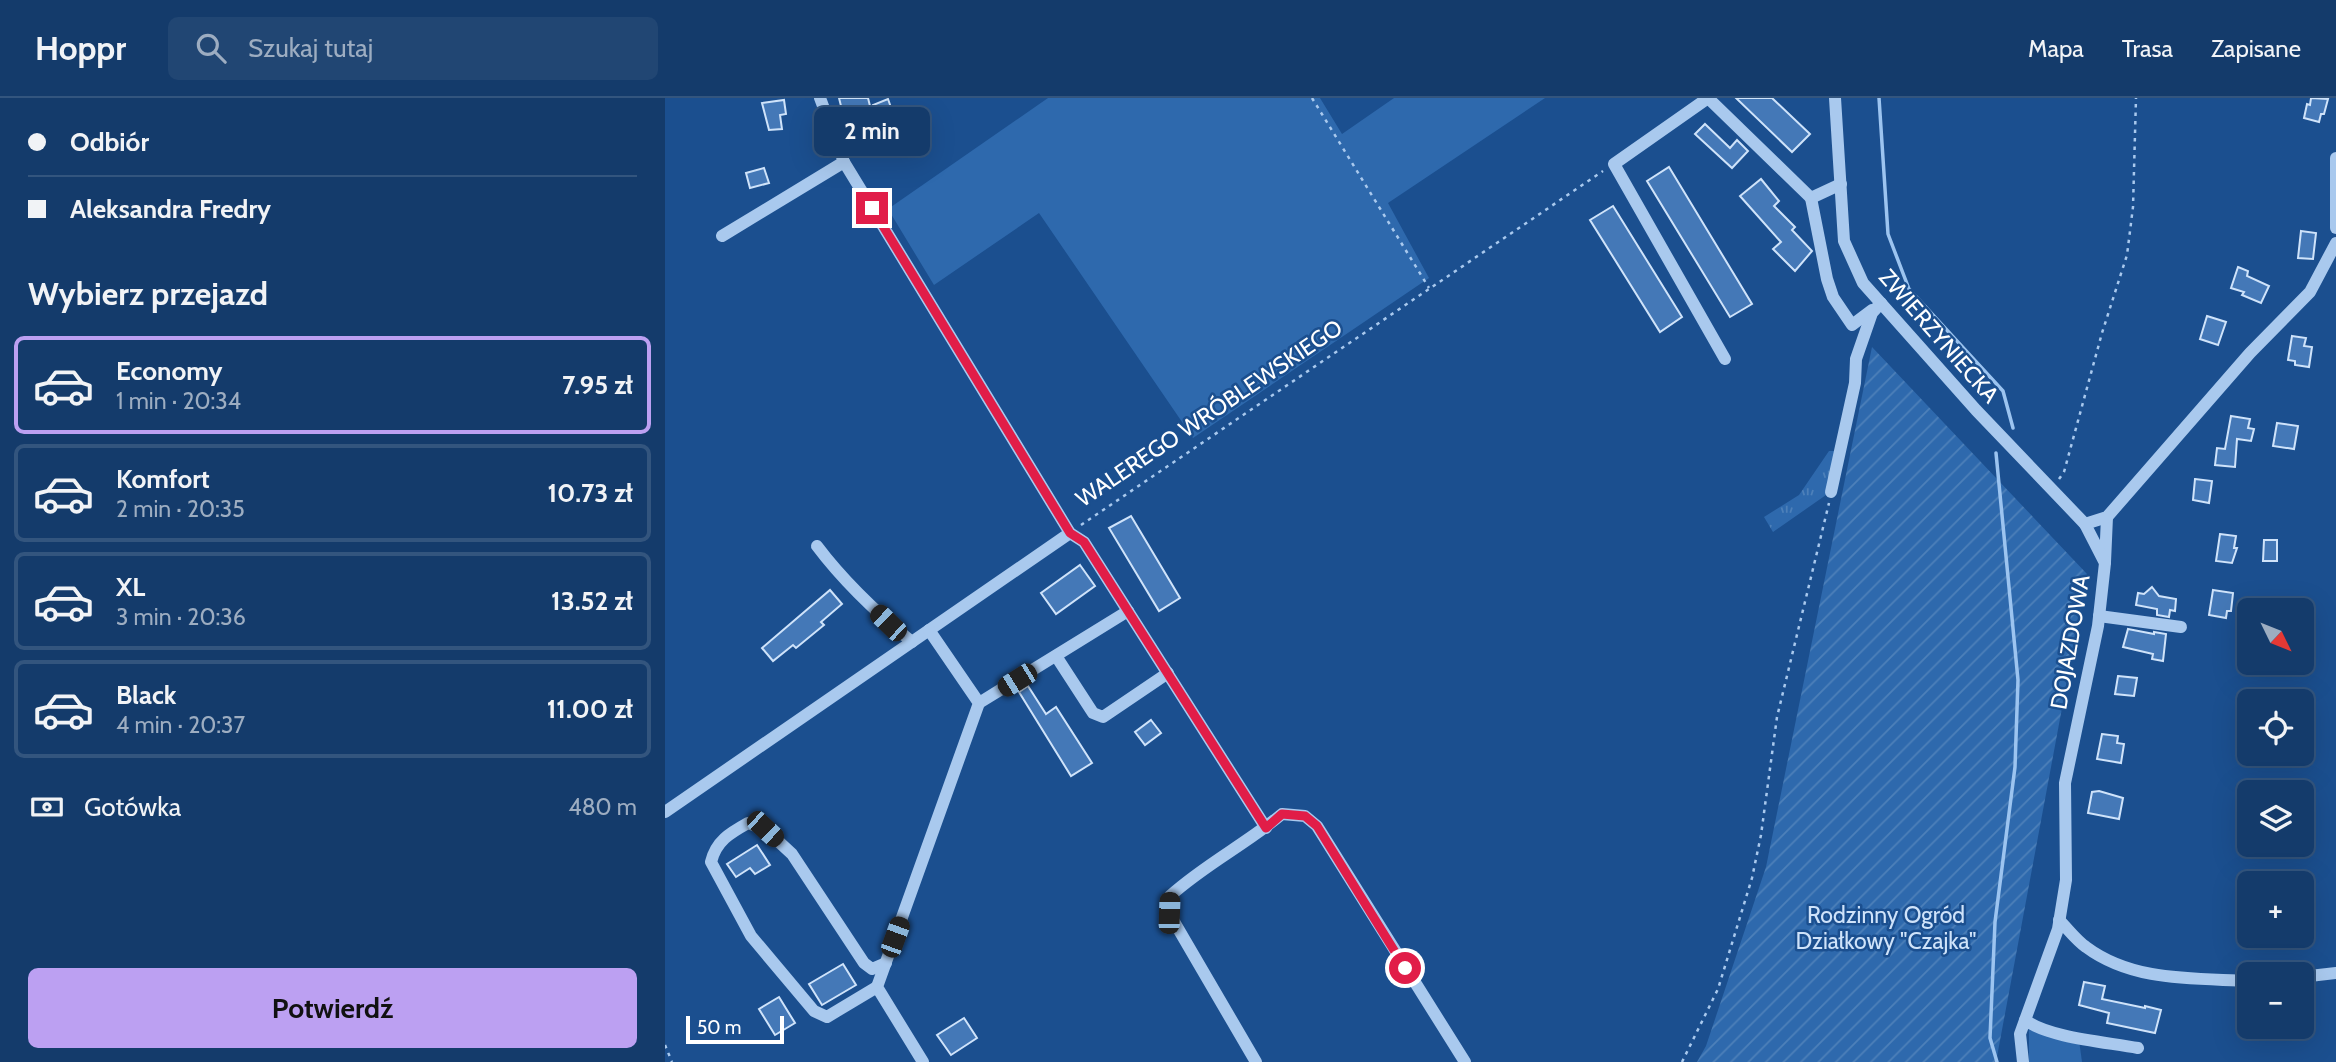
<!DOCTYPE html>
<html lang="pl">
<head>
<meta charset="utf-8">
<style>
	:root { --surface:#143b6b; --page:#214673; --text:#f1f3f6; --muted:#9dadc1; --line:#33557e; --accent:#bca0f2 }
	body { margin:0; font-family:Cabin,sans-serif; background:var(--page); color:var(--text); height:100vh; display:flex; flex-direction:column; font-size:26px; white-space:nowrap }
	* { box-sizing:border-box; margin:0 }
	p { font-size:23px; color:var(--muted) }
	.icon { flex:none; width:38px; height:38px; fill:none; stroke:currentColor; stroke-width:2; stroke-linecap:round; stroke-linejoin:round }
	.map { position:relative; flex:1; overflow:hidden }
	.drawer { display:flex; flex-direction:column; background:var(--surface); width:665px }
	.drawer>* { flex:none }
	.top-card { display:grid; align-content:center; height:154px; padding:0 28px; background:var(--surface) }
	.needle { width:46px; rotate:133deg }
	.controls { position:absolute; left:1572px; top:500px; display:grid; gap:14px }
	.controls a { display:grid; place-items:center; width:77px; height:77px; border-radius:10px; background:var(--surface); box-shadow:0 7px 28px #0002,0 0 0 2px var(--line); font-size:35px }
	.scale { position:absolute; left:21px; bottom:18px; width:98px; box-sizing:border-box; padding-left:7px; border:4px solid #fff; border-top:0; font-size:19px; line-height:24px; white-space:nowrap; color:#fff; -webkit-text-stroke:5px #1b4f8f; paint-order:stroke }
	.end { position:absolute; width:32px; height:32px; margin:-16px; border:9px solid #e11d48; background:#fff; box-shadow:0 0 0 4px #fff }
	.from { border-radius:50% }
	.bubble { position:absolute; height:49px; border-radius:10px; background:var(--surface); box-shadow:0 7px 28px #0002,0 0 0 2px var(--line); font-size:23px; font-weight:700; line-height:49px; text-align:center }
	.car { position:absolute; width:21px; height:42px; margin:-21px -10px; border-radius:9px; box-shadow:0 0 5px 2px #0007; background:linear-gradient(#222 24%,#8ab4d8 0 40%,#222 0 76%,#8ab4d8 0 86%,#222 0) }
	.top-card b { display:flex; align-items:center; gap:24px; height:66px; font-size:26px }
	.top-card b+b { border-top:2px solid var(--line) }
	.top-card i { width:18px; height:18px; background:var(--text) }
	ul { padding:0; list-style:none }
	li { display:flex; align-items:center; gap:21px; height:98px; margin:0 14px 10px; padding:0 14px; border:4px solid var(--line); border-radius:10px }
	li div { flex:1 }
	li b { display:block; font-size:26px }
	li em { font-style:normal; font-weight:700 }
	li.current { border-color:var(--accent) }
	li>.icon { width:63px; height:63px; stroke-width:1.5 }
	h2 { padding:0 28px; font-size:32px; line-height:84px }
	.pay { display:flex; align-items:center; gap:18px; height:77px; padding:0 28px; font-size:26px }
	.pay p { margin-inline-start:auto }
	.button { display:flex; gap:14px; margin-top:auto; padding:14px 28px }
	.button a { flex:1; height:80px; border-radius:10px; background:var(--accent); color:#111; font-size:28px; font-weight:700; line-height:80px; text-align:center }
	header { display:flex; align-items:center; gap:42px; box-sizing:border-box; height:98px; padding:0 35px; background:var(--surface); border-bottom:2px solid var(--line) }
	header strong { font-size:33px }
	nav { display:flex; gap:38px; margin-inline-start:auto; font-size:24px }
	.search { width:490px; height:63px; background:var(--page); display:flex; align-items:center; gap:18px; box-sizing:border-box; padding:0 24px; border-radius:10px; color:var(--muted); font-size:26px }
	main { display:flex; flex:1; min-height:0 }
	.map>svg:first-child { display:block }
	.grass { fill:#2e69ad }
	.park { fill:url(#park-tufts) }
	.garden { fill:url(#garden-furrows) }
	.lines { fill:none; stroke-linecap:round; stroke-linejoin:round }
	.stream { stroke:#9cc4f0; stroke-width:3.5 }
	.building { fill:#4478b7; stroke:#cfe3fa; stroke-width:2 }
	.path { stroke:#a9c9ee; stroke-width:2.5; stroke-dasharray:3.5 5; stroke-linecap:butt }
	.minor { stroke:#a9c9ee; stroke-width:12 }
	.route { stroke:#e11d48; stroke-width:9 }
	.labels { text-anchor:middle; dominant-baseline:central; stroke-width:5; stroke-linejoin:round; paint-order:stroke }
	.street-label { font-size:23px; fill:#fff; stroke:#1b4f8f }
	.park-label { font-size:23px; fill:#cfe3fa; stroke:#1b4f8f }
</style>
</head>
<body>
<header>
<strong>Hoppr</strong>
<div class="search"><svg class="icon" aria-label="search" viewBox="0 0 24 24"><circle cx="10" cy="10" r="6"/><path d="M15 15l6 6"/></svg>Szukaj tutaj</div>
<nav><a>Mapa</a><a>Trasa</a><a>Zapisane</a></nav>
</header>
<main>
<section class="drawer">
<div class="top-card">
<b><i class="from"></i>Odbiór</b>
<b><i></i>Aleksandra Fredry</b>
</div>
<h2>Wybierz przejazd</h2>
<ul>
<li class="current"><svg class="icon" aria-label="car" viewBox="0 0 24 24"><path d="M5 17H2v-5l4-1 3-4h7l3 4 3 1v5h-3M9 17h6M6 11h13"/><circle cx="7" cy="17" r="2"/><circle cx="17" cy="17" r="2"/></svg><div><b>Economy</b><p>1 min · 20:34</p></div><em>7.95 zł</em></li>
<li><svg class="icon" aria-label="car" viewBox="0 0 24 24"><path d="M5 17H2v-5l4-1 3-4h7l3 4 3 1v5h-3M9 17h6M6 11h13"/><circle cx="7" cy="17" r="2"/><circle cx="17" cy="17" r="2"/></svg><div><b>Komfort</b><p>2 min · 20:35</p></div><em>10.73 zł</em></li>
<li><svg class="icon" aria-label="car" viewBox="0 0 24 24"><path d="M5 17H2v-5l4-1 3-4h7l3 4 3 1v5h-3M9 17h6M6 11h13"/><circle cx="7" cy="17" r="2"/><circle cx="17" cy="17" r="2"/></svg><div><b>XL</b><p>3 min · 20:36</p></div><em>13.52 zł</em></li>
<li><svg class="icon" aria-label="car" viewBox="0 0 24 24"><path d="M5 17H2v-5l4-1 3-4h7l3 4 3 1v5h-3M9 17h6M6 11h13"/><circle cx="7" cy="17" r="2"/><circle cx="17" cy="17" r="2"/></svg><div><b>Black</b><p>4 min · 20:37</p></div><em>11.00 zł</em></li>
</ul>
<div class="pay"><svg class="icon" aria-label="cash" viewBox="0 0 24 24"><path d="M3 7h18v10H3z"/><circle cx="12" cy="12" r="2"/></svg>Gotówka<p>480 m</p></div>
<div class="button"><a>Potwierdź</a></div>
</section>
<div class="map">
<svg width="1671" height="964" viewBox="0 0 1671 964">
	<defs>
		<pattern id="park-tufts" width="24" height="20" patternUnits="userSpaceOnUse" patternTransform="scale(1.75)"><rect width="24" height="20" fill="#2e69ad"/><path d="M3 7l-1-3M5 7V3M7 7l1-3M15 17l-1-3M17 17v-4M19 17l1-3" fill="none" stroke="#4d80b9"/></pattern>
		<pattern id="garden-furrows" width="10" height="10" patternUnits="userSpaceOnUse" patternTransform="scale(1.75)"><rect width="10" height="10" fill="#2e69ad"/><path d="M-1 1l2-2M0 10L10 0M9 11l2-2" fill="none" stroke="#4d80b9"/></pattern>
	</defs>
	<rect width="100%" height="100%" fill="#1b4f8f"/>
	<!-- grass -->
	<g class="grass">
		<polygon points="383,0 655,0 677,36 729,0 880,0 723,105 764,180 528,340 374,115 269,187 223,111"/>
		<polygon points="1364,932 1414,942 1417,964 1364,964"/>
	</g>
	<!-- park -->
	<polygon class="park" points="1164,353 1170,353 1161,397 1108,434 1099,419 1134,397"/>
	<!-- garden -->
	<polygon class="garden" points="1207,249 1422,476 1331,964 1032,964 1041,948 1101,769"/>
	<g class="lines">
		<!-- stream -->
		<g class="stream">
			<polyline points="1214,0 1223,136 1244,191 1338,293 1348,330"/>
			<polyline points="1331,355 1353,582 1350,669 1330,824 1325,940 1332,964"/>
		</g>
	</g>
	<!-- building -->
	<g class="building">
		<polygon points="174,0 203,0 206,12 178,16"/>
		<polygon points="1071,0 1107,0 1145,36 1127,54"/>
		<polygon points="1646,0 1663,1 1659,16 1656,16 1654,24 1639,20 1642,6 1645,7"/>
		<polygon points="223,1 230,21 214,26 208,7"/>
		<polygon points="119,2 121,16 115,17 117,31 104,32 97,5"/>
		<polygon points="1040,26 1065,50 1072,42 1083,53 1067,70 1030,36"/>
		<polygon points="1004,69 1087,206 1065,219 982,83"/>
		<polygon points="99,70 104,85 85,90 81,75"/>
		<polygon points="1096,81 1114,103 1109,108 1130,129 1127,132 1147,153 1130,173 1108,151 1116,144 1075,98"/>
		<polygon points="948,108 1017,219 995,234 925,122"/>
		<polygon points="1636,133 1651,135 1648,161 1633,160"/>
		<polygon points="1573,169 1583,173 1582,178 1604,188 1596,205 1577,197 1579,194 1566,190"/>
		<polygon points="1542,218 1561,224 1553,247 1535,241"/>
		<polygon points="1627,238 1641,240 1639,248 1647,249 1644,269 1630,267 1630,263 1623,262"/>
		<polygon points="1566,318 1585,321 1583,330 1589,331 1586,343 1572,341 1570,369 1550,367 1552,350 1560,351"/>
		<polygon points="1612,325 1633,328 1629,351 1608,348"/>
		<polygon points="1530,381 1547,383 1544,405 1528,402"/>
		<polygon points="466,418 515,500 494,513 444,430"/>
		<polygon points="1555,436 1571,438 1569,450 1572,450 1567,465 1551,463"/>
		<polygon points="1599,442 1612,442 1612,463 1598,463"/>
		<polygon points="415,467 430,488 391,516 376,495"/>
		<polygon points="1487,489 1494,498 1511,501 1510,513 1505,512 1504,519 1492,517 1492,511 1471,507 1473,495 1479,496"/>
		<polygon points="165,492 177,506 156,524 159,527 131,550 128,547 108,563 97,550"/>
		<polygon points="1548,492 1568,495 1566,513 1562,513 1561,520 1544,517"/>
		<polygon points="1463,531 1489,536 1489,534 1501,536 1498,563 1487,561 1488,556 1458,549"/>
		<polygon points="1453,578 1472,580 1469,598 1450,596"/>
		<polygon points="363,588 381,616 391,609 427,665 406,678 354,594"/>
		<polygon points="486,622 496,635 480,647 470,634"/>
		<polygon points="1437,636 1453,638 1452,645 1459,646 1456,665 1432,661"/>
		<polygon points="1434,693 1458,700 1454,721 1423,715 1427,694"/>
		<polygon points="92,747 105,767 90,776 85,770 71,779 62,766"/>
		<polygon points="178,866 191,887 157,907 144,886"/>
		<polygon points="1419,884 1440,888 1437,901 1480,910 1480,908 1496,912 1490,935 1442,925 1444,915 1414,907"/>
		<polygon points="114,899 130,925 110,937 94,911"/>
		<polygon points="299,920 312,940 286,957 272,937"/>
	</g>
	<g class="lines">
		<!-- path -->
		<g class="path">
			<polyline points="647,0 764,190"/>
			<polyline points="1394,381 1399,374 1437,235 1462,157 1468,109 1471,0"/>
			<polyline points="416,427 938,73"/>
			<polyline points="0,947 7,964"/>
			<polyline points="1017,964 1053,891 1087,780 1096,737 1112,619 1164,405"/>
		</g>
		<!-- minor -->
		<g class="minor">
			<polyline points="155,0 179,64 405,435 419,444 601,730"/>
			<polyline points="1043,0 949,66 1060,261"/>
			<polyline points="1043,0 1146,100 1176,86"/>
			<polyline points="1170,0 1179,143 1198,185 1311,312 1420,426"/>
			<polyline points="1671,60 1671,130"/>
			<polyline points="1146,100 1162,181 1168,199 1187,227 1207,212"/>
			<polyline points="57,138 179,64"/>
			<polyline points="1166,394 1190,285 1191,261 1207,215 1216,205"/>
			<path d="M152 448C179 484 212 515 247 544"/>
			<polyline points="1440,464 1442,419"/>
			<polyline points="1434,518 1516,529"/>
			<polyline points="391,558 428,615 438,619 503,575"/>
			<polyline points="314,605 463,513"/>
			<polyline points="0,714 405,435"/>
			<path d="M1394 822C1403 831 1411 842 1421 849 1468 884 1528 880 1584 883"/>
			<polyline points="1636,879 1671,875"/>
			<path d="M212 889 162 919 149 913 86 838 46 764C51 743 65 735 83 725L100 731 127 756 199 865 207 871 221 865"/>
			<path d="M1360 922C1384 940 1442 944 1473 950"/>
			<polyline points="258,964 212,889 314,605 264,532"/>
			<path d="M591 964 504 815 505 798C539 767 581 746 617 716L640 718 652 728 800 964"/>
			<polyline points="1358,964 1355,936 1393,831 1401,782 1400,685 1433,528 1440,465 1420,426 1442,419 1585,255 1645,194 1671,145"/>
		</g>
	</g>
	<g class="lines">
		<!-- route -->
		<polyline class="route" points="207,110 405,435 419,444 601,730 617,716 640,718 652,728 740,870"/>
	</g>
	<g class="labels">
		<!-- street labels -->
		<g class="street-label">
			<text transform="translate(1274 238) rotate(49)">ZWIERZYNIECKA</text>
			<text transform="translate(544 315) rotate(-34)">WALEREGO WRÓBLEWSKIEGO</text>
			<text transform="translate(1405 544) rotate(-80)">DOJAZDOWA</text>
		</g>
		<!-- park labels -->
		<g class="park-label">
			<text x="1221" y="817">Rodzinny Ogród<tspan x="1221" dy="26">Działkowy "Czajka"</tspan></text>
		</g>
	</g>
</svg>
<div class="controls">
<a><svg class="needle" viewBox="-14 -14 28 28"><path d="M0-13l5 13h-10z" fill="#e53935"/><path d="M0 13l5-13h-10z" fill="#9dadc1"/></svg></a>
<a><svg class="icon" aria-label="locate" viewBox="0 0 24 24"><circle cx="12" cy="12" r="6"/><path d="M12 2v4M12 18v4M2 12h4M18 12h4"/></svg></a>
<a><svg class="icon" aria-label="layers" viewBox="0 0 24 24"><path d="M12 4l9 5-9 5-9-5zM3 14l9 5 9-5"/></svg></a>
<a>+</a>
<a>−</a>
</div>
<div class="scale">50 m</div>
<i class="end from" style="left:740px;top:870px"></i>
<i class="end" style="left:207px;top:110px"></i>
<div class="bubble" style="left:149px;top:9px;width:116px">2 min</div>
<i class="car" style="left:223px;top:525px;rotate:314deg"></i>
<i class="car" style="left:352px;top:582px;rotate:238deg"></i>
<i class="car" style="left:100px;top:731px;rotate:133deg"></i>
<i class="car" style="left:504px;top:815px;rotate:2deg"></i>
<i class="car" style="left:230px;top:839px;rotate:20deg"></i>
</div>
</main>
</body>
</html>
